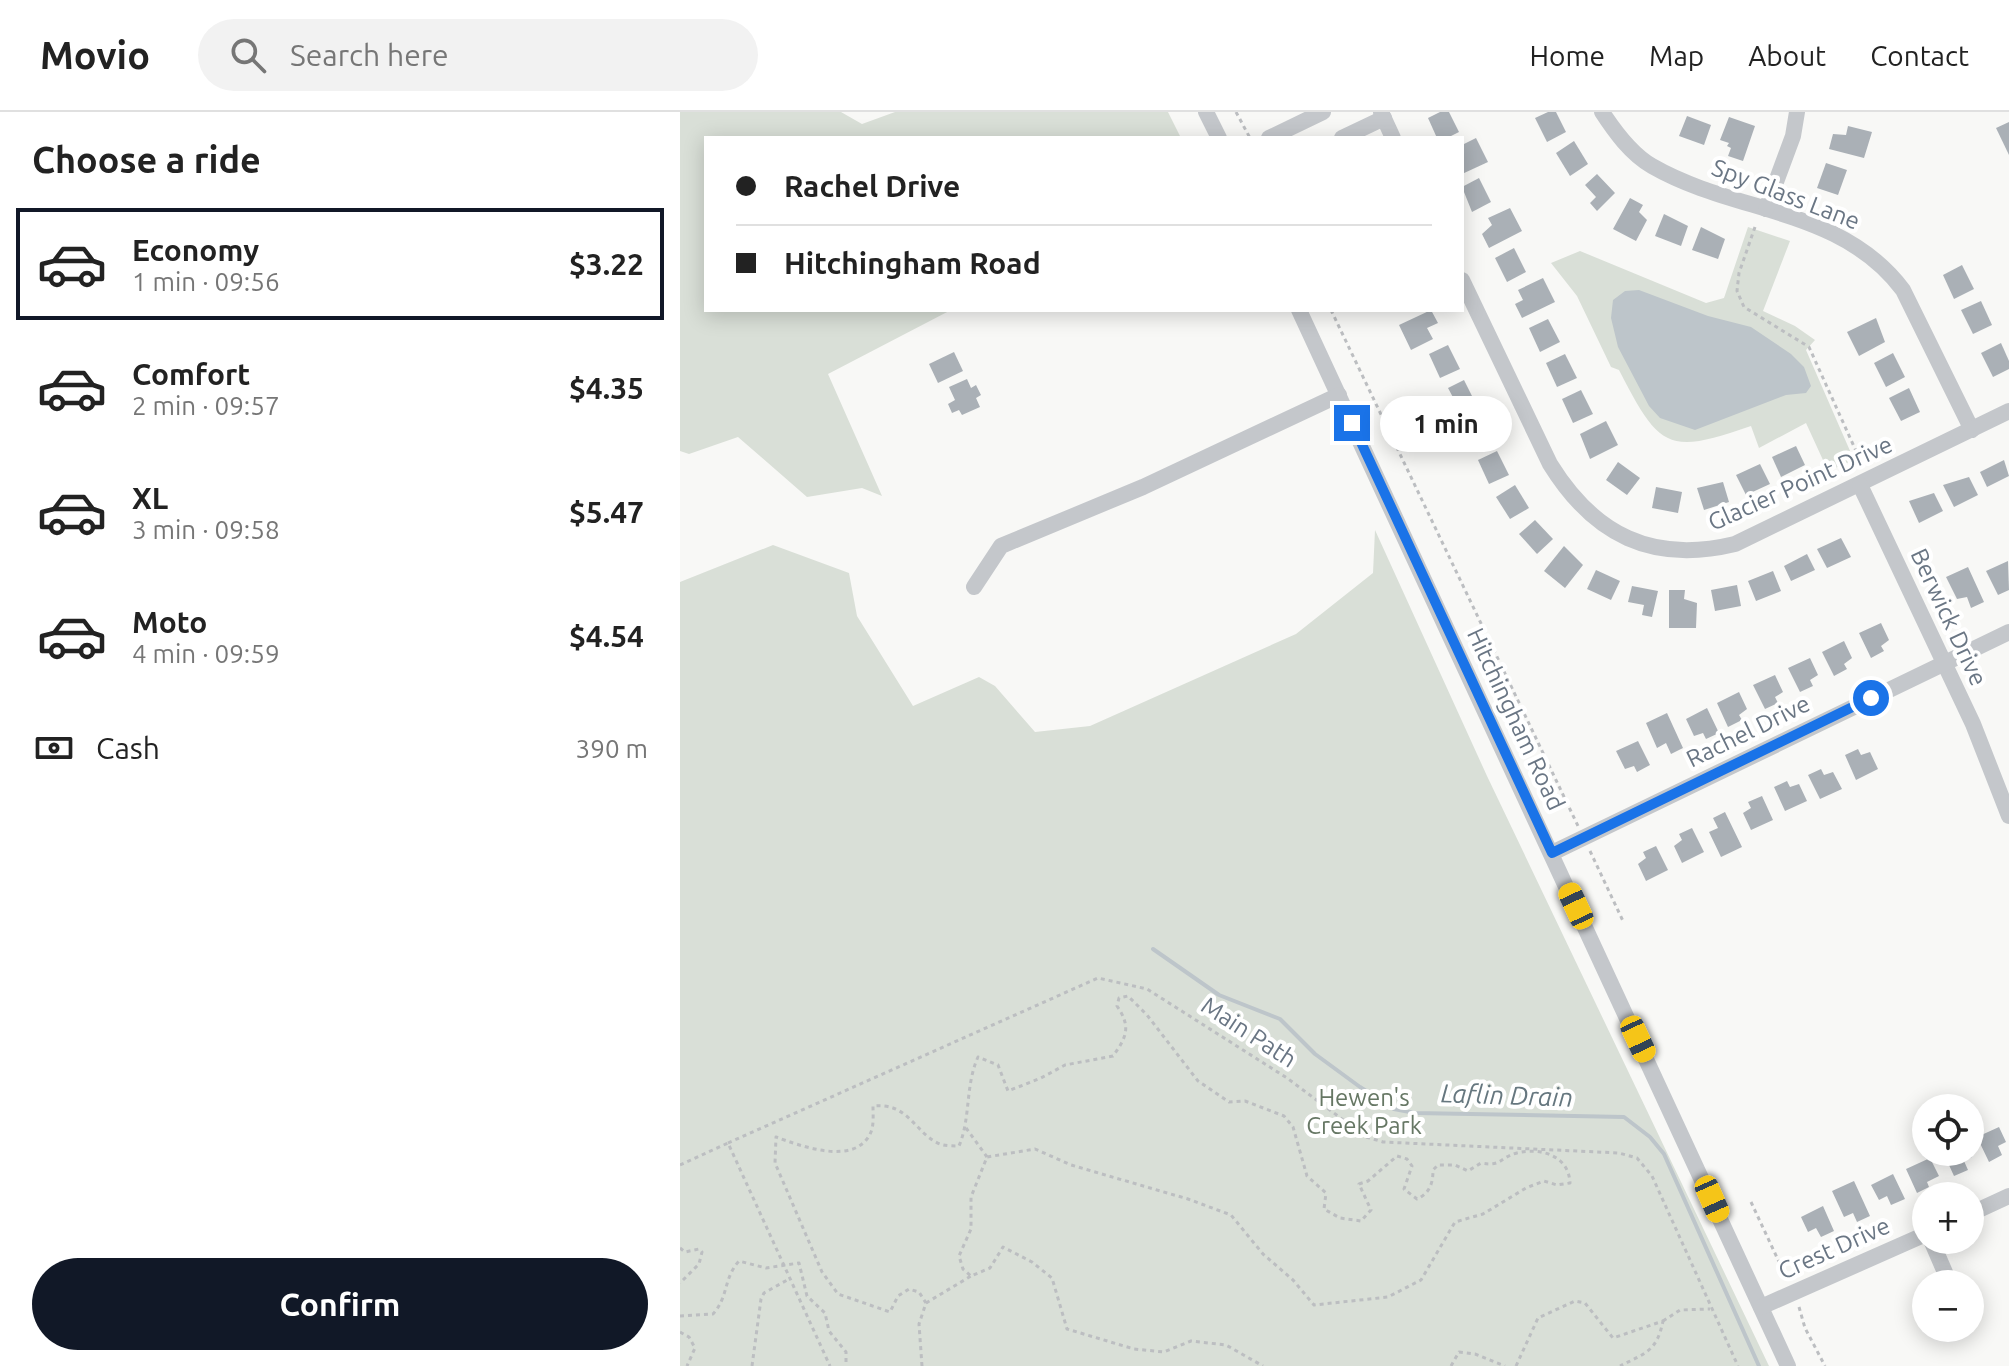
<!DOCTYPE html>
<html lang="en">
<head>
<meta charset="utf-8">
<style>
	:root { --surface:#fff; --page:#f2f2f2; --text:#222; --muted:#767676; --line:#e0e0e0; --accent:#111827 }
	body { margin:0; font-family:Ubuntu,sans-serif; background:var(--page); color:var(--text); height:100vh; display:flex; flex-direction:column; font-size:30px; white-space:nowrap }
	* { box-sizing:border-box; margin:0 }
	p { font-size:26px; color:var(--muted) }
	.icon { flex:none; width:44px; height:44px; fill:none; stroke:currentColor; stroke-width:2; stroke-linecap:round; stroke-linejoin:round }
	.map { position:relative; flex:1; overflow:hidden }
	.panel { display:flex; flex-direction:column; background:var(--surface); width:680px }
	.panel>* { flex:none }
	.banner { position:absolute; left:24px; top:24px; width:760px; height:176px; border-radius:0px; box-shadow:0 4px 20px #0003; display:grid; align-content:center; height:176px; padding:0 32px; background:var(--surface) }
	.controls { position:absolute; left:1232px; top:982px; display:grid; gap:16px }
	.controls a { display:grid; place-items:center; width:72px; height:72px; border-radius:50%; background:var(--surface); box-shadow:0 4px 20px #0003; font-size:40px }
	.end { position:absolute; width:36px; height:36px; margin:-18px; border:10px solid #1a73e8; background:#fff; box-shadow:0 0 0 4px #fff }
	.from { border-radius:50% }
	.bubble { position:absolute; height:56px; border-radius:28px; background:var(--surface); box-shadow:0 4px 20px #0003; font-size:26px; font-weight:700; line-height:56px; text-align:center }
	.car { position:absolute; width:24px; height:48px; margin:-24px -12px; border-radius:10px; box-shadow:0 0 6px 2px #0007; background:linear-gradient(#f5c518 24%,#345 0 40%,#f5c518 0 76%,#345 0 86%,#f5c518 0) }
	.banner b { display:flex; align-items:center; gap:28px; height:76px; font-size:30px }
	.banner b+b { border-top:2px solid var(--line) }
	.banner i { width:20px; height:20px; background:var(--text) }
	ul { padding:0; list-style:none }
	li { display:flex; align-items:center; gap:24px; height:112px; margin:0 16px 12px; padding:0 16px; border:4px solid transparent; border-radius:0px }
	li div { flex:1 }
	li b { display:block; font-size:30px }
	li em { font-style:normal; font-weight:700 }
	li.current { border-color:var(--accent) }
	li>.icon { width:72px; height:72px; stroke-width:1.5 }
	h2 { padding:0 32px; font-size:36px; line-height:96px }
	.pay { display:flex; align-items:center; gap:20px; height:88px; padding:0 32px; font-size:30px }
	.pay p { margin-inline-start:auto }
	.cta { display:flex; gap:16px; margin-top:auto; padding:16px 32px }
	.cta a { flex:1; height:92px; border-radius:48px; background:var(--accent); color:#fff; font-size:32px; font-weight:700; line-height:92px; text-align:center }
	header { display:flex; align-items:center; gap:48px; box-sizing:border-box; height:112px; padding:0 40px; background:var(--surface); border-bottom:2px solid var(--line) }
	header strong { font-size:38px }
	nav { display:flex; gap:44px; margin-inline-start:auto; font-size:28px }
	.search { width:560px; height:72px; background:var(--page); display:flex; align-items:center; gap:20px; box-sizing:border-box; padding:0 28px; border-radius:44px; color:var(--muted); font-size:30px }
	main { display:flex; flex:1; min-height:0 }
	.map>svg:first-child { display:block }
	.green { fill:#d9dfd7 }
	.water { fill:#bdc5ca }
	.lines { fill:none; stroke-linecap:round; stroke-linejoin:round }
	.stream { stroke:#bdc5ca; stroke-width:4 }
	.building { fill:#aab0b6 }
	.path { stroke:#bcbec1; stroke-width:3; stroke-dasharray:4 4; stroke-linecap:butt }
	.minor { stroke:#c4c7cb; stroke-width:16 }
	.route { stroke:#1a73e8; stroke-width:10 }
	.labels { text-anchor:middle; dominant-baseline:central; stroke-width:8; stroke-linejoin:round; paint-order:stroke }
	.street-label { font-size:24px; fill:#6a7684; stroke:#fff }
	.park-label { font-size:24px; fill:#667764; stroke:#fff }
	.water-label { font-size:26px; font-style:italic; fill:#66777f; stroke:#fff }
</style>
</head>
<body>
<header>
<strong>Movio</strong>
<div class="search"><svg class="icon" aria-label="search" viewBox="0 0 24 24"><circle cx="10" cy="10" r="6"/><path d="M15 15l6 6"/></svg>Search here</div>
<nav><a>Home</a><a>Map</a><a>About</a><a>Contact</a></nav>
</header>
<main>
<section class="panel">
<h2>Choose a ride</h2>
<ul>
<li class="current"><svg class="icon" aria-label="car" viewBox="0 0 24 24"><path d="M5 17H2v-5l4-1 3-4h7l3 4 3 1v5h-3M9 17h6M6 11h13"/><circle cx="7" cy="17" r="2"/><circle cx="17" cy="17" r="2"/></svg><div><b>Economy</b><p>1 min · 09:56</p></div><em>$3.22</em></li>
<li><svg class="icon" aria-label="car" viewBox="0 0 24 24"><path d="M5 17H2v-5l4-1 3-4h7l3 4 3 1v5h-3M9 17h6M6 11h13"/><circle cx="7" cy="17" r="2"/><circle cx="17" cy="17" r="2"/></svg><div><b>Comfort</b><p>2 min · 09:57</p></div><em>$4.35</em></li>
<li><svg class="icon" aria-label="car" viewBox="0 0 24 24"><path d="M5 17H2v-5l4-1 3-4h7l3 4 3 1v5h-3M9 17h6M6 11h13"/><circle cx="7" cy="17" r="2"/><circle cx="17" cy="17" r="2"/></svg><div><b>XL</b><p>3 min · 09:58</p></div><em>$5.47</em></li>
<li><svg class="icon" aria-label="car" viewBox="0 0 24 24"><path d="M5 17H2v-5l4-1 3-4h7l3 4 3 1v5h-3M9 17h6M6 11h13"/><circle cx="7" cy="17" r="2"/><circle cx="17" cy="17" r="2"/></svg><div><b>Moto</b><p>4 min · 09:59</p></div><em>$4.54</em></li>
</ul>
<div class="pay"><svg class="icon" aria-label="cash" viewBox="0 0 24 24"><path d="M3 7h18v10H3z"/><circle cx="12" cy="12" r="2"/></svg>Cash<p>390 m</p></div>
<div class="cta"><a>Confirm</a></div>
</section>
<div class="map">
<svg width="1329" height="1254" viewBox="0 0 1329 1254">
	<rect width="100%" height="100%" fill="#f8f8f6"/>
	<!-- green -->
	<g class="green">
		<polygon points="0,0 161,0 182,12 215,0 488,0 501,26 26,26 26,198 271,198 148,262 202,384 182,376 127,385 58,325 9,342 0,339"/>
		<path d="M1068 115 1110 129 1083 199 1115 214 1135 228 1126 238 1174 348 1148 359 1126 311 1079 336 1071 314C986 344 979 335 939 258L931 255 897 184 871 151 900 139 1026 191 1044 186Z"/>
		<polygon points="695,418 807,664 1089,1254 0,1254 0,470 93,433 169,461 177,504 233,594 299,565 315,574 355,620 410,614 616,522 693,461"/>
	</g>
	<!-- water -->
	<polygon class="water" points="959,178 1028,204 1071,215 1111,242 1124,255 1131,274 1126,281 1106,283 1015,318 980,306 969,294 938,235 931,206 933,188 945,179"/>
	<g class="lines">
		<!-- stream -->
		<polyline class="stream" points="473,837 539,883 600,907 635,942 680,975 714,997 735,1001 944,1005 970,1025 984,1042 1079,1254"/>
	</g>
	<!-- building -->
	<g class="building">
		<polygon points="760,0 769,0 779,20 767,26 757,26 748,6"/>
		<polygon points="868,0 876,0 886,20 867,30 855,6"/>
		<polygon points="1007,4 1031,13 1024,33 999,24"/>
		<polygon points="1049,5 1075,14 1063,49 1048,44 1051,36 1047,34 1049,31 1040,28"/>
		<polygon points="1329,10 1329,43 1316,16"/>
		<polygon points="1168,14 1192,20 1184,46 1149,37 1153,22 1166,23"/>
		<polygon points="796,26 808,50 782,62 782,33"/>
		<polygon points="894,29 908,52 890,64 876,41"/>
		<polygon points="1146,51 1167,58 1158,83 1137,76"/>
		<polygon points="917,62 935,81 917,99 910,91 916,85 905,73"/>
		<polygon points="799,66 811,90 792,100 782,75"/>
		<polygon points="950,86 963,93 959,100 967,108 956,129 933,117"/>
		<polygon points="830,96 842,119 809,136 802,122 812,113 808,106"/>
		<polygon points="984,102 1008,114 1001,134 975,124"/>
		<polygon points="1021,115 1045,127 1038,147 1012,138"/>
		<polygon points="834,136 846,160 827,170 815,146"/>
		<polygon points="1282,153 1294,177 1274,187 1263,163"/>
		<polygon points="863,166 875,190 842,206 835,192 843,188 838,178"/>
		<polygon points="1301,189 1312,213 1293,222 1281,198"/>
		<polygon points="751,198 758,211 747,216 753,227 731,238 719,213"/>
		<polygon points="1196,206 1205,230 1179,244 1167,220"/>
		<polygon points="868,207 880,230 860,240 849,216"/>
		<polygon points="1321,231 1329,249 1329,257 1313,265 1301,241"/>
		<polygon points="768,233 780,257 760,266 749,242"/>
		<polygon points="274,240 283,259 258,271 249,252"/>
		<polygon points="1213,241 1225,265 1206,275 1194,251"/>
		<polygon points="885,242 897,266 877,275 866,251"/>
		<polygon points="287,267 291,276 296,273 301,283 296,286 300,295 282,303 279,298 272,301 268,292 275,288 269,275"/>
		<polygon points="784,268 796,292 772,304 768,295 776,291 768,276"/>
		<polygon points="1229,276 1240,300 1221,309 1209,286"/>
		<polygon points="901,278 913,302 893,311 882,287"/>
		<polygon points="802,303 814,327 795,336 783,312"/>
		<polygon points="926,309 938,333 910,347 900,322"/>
		<polygon points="1116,334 1125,353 1101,365 1092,345"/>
		<polygon points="817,339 829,363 809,372 798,348"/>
		<polygon points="1324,348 1329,364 1307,375 1300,360"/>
		<polygon points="938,350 960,366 947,383 926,368"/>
		<polygon points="1080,352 1090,372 1066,383 1056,363"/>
		<polygon points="1289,365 1298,383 1274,395 1263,373"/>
		<polygon points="1043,370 1049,390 1024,398 1017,376"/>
		<polygon points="835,373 849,396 830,407 816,385"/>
		<polygon points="976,375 1002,380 998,401 972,396"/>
		<polygon points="1254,381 1263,399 1239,411 1229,389"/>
		<polygon points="855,408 873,427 857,442 839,422"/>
		<polygon points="1161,426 1171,445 1147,456 1137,437"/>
		<polygon points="884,434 903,453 885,476 864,459"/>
		<polygon points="1127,442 1135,458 1111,469 1104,454"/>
		<polygon points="1328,449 1329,478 1318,483 1306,459"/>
		<polygon points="1288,455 1304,490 1291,496 1287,485 1277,487 1266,465"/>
		<polygon points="916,458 940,469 931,488 907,477"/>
		<polygon points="1093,459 1101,479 1076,489 1068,469"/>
		<polygon points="1057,473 1061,494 1035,499 1031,478"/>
		<polygon points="952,474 978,479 972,505 962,503 964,493 948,490"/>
		<polygon points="989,478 1005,478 1004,487 1017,491 1016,516 989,516"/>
		<polygon points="1201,511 1209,528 1201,534 1204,539 1191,546 1179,521"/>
		<polygon points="1164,529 1172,546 1164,552 1167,557 1154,564 1142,540"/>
		<polygon points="1130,546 1138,563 1130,568 1133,574 1120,580 1108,556"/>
		<polygon points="1095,563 1103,580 1095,585 1098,591 1085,597 1073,573"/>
		<polygon points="1059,580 1067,597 1059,603 1062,608 1048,615 1037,591"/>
		<polygon points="1027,596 1039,621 1026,627 1023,621 1014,624 1006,607"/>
		<polygon points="987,601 1003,636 991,642 986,631 977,636 966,611"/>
		<polygon points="958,629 970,653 957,660 954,654 945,657 936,639"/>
		<polygon points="1178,637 1181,643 1190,640 1198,657 1176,668 1165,643"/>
		<polygon points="1141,657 1144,663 1153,660 1162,677 1140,687 1128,663"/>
		<polygon points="1107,669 1110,675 1119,672 1127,689 1105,699 1094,675"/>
		<polygon points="1082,684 1093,708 1071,718 1063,701 1071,696 1068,690"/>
		<polygon points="1045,700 1062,735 1041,745 1029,720 1038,716 1033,706"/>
		<polygon points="1012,716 1024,740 1002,751 994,734 1002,728 999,722"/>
		<polygon points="976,734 988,758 966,769 958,752 966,746 963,740"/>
		<polygon points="1319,1015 1326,1030 1318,1034 1322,1043 1309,1050 1297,1025"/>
		<polygon points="1263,1040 1289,1040 1292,1045 1284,1049 1288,1058 1274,1064"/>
		<polygon points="1250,1046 1259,1064 1247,1070 1249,1075 1237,1081 1226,1057"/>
		<polygon points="1213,1062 1225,1087 1211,1093 1207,1084 1199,1088 1191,1073"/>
		<polygon points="1174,1069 1190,1104 1177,1110 1173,1101 1164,1105 1152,1079"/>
		<polygon points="1143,1094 1154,1119 1141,1125 1136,1116 1128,1120 1121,1105"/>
	</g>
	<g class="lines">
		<!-- path -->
		<g class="path">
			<polyline points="556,0 570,26"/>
			<polyline points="1075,115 1059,161 1057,179 1064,195 1129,235 1181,350"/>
			<polyline points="651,198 898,714"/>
			<polyline points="910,739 943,809"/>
			<polyline points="286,1016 307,1045"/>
			<polyline points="48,1031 418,866 467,877 607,966 686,1025 703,1030 939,1041 957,1046 972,1064 1058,1254"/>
			<polyline points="0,1053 48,1031 150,1254"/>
			<polyline points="1071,1090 1107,1167"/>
			<polyline points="0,1136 5,1140 19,1137 22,1140 19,1152 0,1171"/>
			<polyline points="246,1191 291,1164"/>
			<polyline points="1119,1195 1125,1216 1145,1254"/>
			<path d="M0 1204 33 1202C49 1184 43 1167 59 1149L86 1156 119 1151 127 1184 145 1201 149 1219 166 1240V1254"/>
			<polyline points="983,1209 1000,1198 1030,1197"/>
			<polyline points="0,1220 9,1225 15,1236 7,1254"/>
			<polyline points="72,1254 81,1187 84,1181 109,1167"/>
			<path d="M242 1254 239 1212 246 1191 239 1180 229 1177 218 1184 210 1200 158 1182 142 1160 95 1051 96 1025C121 1034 176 1055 191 1020 194 1013 193 1001 193 994 229 990 235 1022 260 1032 265 1034 274 1034 279 1034 291 1005 285 974 298 945L318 953 328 979 361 966 385 953 433 944C447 925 451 914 437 894L439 886 448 884 467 903 518 969 549 990 565 989 604 1004 613 1015 627 1064 646 1081 644 1097 660 1106 681 1109 691 1098 679 1072 688 1069 717 1044 727 1047 732 1054 724 1077 737 1087C750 1081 753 1071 753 1058L758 1053H775L788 1059 801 1051C822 1055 820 1045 837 1041 861 1035 889 1044 890 1071L877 1073 864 1069 846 1076 803 1102 775 1110 741 1168 708 1185 634 1193 613 1168 583 1142 551 1103 508 1087 391 1053 355 1037 307 1045 291 1085V1117L279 1144 283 1157 291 1164 310 1156 323 1135 352 1150 372 1166 387 1217 454 1237 484 1240 511 1229 546 1233 583 1254"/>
			<polyline points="771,1254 779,1240 795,1242 825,1254"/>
			<path d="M836 1254 858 1206 895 1189 905 1191 933 1226 983 1209C977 1239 966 1241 940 1254"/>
		</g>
		<!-- minor -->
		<g class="minor">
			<polyline points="526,0 539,26"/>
			<polyline points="701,0 713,26"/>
			<path d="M922 0C935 20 951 42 972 54 1055 102 1161 95 1223 178L1292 318"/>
			<polyline points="589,26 643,0"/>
			<polyline points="662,26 704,6"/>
			<polyline points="1086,97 1113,24 1117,0"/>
			<path d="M782 168 870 352C914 423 972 452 1055 432L1329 299"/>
			<polyline points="619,198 1108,1254"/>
			<polyline points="1180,373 1293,612 1329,704"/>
			<polyline points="294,475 321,434 463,375 659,283"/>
			<polyline points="872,741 1329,520"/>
			<polyline points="1290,1102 1329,1084"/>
			<polyline points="1251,1128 1270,1172"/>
			<polyline points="1081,1195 1246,1122"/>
		</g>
	</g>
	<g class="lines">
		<!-- route -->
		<polyline class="route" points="672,311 872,741 1191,586"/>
	</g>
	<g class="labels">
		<!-- street labels -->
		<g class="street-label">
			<text transform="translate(1106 82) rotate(21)">Spy Glass Lane</text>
			<text transform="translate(1120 371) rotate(-24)">Glacier Point Drive</text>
			<text transform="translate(1269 505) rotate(65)">Berwick Drive</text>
			<text transform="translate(836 607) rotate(65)">Hitchingham Road</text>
			<text transform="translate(1068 619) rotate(-26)">Rachel Drive</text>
			<text transform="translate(569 920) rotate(33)">Main Path</text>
			<text transform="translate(1154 1136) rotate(-24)">Crest Drive</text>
		</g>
		<!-- park labels -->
		<g class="park-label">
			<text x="684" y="985">Hewen's<tspan x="684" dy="28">Creek Park</tspan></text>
		</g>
		<!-- water labels -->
		<g class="water-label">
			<text transform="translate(827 983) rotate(2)">Laflin Drain</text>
		</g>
	</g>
</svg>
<div class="controls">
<a><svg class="icon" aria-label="locate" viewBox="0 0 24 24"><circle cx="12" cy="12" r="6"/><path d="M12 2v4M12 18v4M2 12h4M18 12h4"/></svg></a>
<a>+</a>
<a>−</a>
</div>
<i class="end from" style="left:1191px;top:586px"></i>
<i class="end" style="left:672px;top:311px"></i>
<div class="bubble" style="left:700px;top:284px;width:132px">1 min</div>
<i class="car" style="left:896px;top:794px;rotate:335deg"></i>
<i class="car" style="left:958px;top:927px;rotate:155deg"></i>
<i class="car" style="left:1032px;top:1087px;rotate:156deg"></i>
<div class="banner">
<b><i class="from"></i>Rachel Drive</b>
<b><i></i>Hitchingham Road</b>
</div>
</div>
</main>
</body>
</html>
